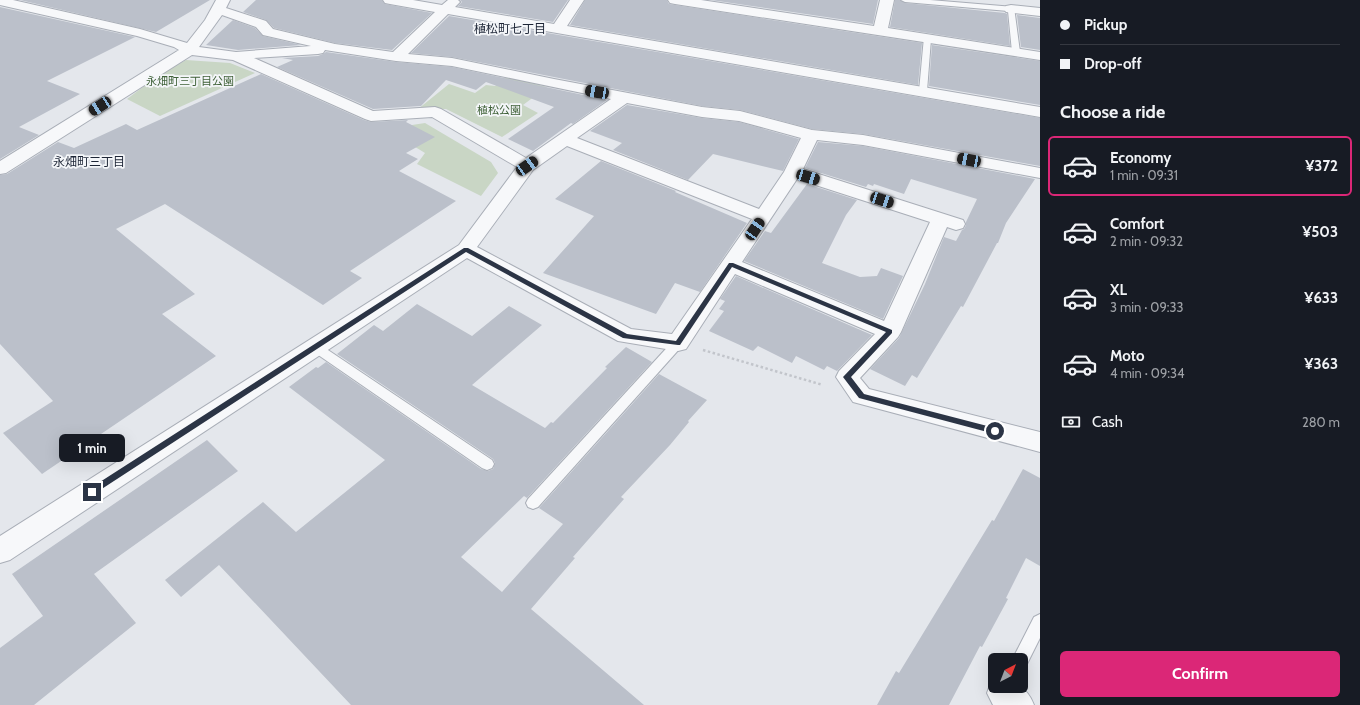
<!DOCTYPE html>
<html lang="en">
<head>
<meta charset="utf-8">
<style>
	:root { --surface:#171b24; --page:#20242c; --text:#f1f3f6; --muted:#9ea1a6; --line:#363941; --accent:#db2777 }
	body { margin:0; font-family:Cabin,"Noto Sans JP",sans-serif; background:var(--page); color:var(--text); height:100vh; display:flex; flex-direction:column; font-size:15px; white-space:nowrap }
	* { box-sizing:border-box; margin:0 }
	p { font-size:13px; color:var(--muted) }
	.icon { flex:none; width:22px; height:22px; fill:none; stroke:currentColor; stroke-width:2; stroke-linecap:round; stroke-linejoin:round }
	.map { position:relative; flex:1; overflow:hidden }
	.details { display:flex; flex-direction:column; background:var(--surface); width:320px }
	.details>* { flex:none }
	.top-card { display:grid; align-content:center; height:88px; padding:0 20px; background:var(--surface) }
	.needle { width:26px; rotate:42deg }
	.tools { position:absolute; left:988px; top:653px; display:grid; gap:8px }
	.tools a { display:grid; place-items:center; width:40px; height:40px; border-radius:6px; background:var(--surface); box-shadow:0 4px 16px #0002; font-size:20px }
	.end { position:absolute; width:18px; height:18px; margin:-9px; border:5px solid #2b3445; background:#fff; box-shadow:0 0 0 2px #fff }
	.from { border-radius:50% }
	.bubble { position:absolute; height:28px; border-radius:6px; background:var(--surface); box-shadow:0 4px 16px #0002; font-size:13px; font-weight:700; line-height:28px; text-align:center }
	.car { position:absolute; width:12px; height:24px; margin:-12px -6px; border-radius:5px; box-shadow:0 0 3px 1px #0007; background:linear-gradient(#222 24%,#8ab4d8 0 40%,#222 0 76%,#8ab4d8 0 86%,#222 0) }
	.top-card b { display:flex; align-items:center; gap:14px; height:38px; font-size:15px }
	.top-card b+b { border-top:1px solid var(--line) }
	.top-card i { width:10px; height:10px; background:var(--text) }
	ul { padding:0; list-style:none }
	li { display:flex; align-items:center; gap:12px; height:60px; margin:0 8px 6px; padding:0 12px; border:2px solid transparent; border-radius:6px }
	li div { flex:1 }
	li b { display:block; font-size:15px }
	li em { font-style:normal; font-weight:700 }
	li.current { border-color:var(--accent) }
	li>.icon { width:36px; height:36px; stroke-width:1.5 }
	h2 { padding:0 20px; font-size:18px; line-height:48px }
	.pay { display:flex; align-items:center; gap:10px; height:44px; padding:0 20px; font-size:15px }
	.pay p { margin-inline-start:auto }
	.primary-button { display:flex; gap:8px; margin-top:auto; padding:8px 20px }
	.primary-button a { flex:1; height:46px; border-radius:6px; background:var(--accent); color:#fff; font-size:16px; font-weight:700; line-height:46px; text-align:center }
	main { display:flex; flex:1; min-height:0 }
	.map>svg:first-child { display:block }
	.green { fill:#c9d6c5 }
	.building { fill:#bbc0ca }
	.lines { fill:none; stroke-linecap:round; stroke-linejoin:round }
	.service-casing { stroke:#a9aeb7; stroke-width:2 }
	.minor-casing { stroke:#a9aeb7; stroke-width:2 }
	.path { stroke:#c2c5cb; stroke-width:2.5; stroke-dasharray:2.5 2.5; stroke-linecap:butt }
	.service { fill:#f7f8fa; fill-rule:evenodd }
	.minor { fill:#f7f8fa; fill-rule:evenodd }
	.route { fill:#2b3445 }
	.labels { text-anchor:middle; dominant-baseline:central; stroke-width:3.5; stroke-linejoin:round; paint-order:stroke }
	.far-park-label { font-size:11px; fill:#3f6138; stroke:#f4f6f9 }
	.far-neighbourhood-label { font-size:12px; fill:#1d2536; stroke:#f4f6f9 }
</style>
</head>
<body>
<main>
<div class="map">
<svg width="1040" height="705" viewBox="0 0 1040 705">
	<rect width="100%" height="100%" fill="#e4e7ec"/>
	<!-- green -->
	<g class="green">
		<polygon points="186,60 230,63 255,73 160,116 127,99 159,75"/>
		<polygon points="507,77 547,87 523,105 538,113 502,137 446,109 418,109 449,84 475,93 486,85 495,86"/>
		<polygon points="425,123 491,162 498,173 481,196 417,164 425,153 386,129"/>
	</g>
	<!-- building -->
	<g class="building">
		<polygon points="20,0 210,0 156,32"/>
		<polygon points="256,0 382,0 385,4 432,13 392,50 335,43 274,28 266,20 243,12"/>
		<polygon points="460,0 568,0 553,22 458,6 462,2"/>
		<polygon points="585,0 667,0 669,4 675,5 922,43 918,85 570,25"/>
		<polygon points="711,0 878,0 873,24"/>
		<polygon points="895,0 900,0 905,3 1005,13 1007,14 1010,46 890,27"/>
		<polygon points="0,7 135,37 47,81 80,94 19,127 39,135 0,159"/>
		<polygon points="1017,15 1040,18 1040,50 1021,47"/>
		<polygon points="449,16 1040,118 1040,166 863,134 812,129 740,110 702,106 452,57 411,53"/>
		<polygon points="233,20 255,28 263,36 301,45 238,50 206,45"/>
		<polygon points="932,45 1040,61 1040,105 929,86"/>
		<polygon points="326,52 396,62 452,67 607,100 573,124 571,123 533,151 508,139 554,107 486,82 476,90 446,80 421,106 373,109 277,67 293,60 282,58 318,56 323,54"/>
		<polygon points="261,74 364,120 371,122 408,120 406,122 435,137 406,153 418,159 399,171 456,201 350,271 362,278 323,305 165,204 116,229 195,294 162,314 216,356 42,474 3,433 53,401 0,344 0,175 7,174 58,142 74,148 126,124 137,130"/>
		<polygon points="627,105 702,118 739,122 799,139 783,171 713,154 688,180 613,150 622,143 590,131"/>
		<polygon points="818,142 863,146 1035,179 1006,223 998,243 997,243 963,307 961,306 917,378 912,375 905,386 870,369 899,338 925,284 944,237 956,241 962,230 964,229 966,225 966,222 977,199 911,179 904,194 874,184 873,186 868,184 866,187 805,168"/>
		<polygon points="601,161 676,191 675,192 747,223 700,292 675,283 656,314 543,273 594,216 555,199"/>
		<polygon points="807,184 857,200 846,215 822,263 860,277 877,276 881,268 903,276 883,319 744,261 765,231 771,233"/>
		<polygon points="736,276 872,335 837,371 827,366 824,370 796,356 792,363 758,346 753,351 709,331 724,311 719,309 725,301 720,299"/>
		<polygon points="417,304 472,336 509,306 542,325 472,385 545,428 551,422 553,423 607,368 605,367 626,347 652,362 527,498 524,496 461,557 502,592 563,524 539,508 659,374 707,400 688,421 689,422 670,445 621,497 624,499 573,557 575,558 531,609 644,705 351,705 219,565 181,597 165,580 263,502 296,532 385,460 289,387 316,367 318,368 326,362 481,469 488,471 493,469 495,463 493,459 337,354 374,325 383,331"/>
		<polygon points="207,440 238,471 94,574 136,623 34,705 0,705 0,648 43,616 12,574"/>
		<polygon points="1023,469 1040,478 1040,566 1026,558 1006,598 1008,599 982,647 980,646 949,705 877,705 896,671 899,673 992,520 994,521"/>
	</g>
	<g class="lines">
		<!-- service casing -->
		<g class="service-casing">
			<g id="service">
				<polygon points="901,0 930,0 1014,7 1020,52 1016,54 1012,52 1008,11 905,2"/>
				<polygon points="924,37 927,37 931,39 927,91 923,94 919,91"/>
				<polygon points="678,339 682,340 684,343 682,346 538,507 533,509 528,507 526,503 528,499 674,340"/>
				<polygon points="315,343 319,344 492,460 494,464 492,468 487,470 482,468 311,350 309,347 311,344"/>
				<polygon points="1040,614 1040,638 1026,666 1021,668 1021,660 1012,660 1034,617"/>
			</g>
		</g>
		<!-- minor casing -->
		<g class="minor-casing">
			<g id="minor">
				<path d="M0 0H13L140 29 187 43 205 20 216 0H230L226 8 266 21 273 29 335 44 393 52 435 12 390 4 385 3 383 0H413L442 5 448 0H458L460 2 455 7 554 24 570 0H584L567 26 1040 107V117L448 14 408 54 452 58 554 79 702 107 740 111 812 130 863 135 1040 168V178L863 145 817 140 803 169 963 220 965 224 963 228 956 230 947 227 901 332 898 337 860 378 869 389 1040 432V452L853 402 836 377 839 371 875 334 735 274 686 349 678 351 618 341 467 258 10 560 0 563V536L459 245 517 167 432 117 371 121 365 119 233 60 192 55 6 173 0 174V161L179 50 174 47 137 36 0 5ZM222 15 256 27 263 35 311 46 236 52 199 47ZM325 50 396 61 452 66 611 99 526 158 441 109 435 107 373 111 254 58 318 54 323 53ZM627 103 702 117 739 121 801 138 784 172 759 209 577 138ZM567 146 752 219 672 334 631 329 477 247 533 170ZM797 179 930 222 884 321 742 262Z"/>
				<polygon points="668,0 701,0 874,26 880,0 894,0 888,28 1040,52 1040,60 675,4 670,3"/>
				<polygon points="1011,5 1040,8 1040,16 1006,12 1004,9 1006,6"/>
				<path d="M995 681V686C1016 686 1026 684 1034 705H993L987 693 991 682Z"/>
			</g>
		</g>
		<!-- path -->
		<polyline class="path" points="703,350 823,385"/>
		<!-- service -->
		<use href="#service" class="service"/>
		<!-- minor -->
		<use href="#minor" class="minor"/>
	</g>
	<!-- route -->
	<polygon class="route" points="464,248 468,248 627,334 676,341 729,263 733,263 892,330 892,333 851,377 864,394 995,428 999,431 995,434 859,398 843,377 886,332 732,267 680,345 678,345 623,338 466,252 94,494 89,494 89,489"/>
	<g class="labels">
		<!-- far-park labels -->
		<g class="far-park-label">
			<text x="190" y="81">永畑町三丁目公園</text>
			<text x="499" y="110">植松公園</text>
		</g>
		<!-- far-neighbourhood labels -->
		<g class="far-neighbourhood-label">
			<text x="510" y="28">植松町七丁目</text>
			<text x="89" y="161">永畑町三丁目</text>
		</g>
	</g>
</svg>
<div class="tools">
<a><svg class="needle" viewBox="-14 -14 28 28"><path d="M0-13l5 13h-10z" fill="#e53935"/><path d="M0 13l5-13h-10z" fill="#9ea1a6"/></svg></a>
</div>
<i class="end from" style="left:995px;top:431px"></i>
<i class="end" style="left:92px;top:492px"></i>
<div class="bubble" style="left:59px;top:434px;width:66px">1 min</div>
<i class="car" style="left:597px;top:92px;rotate:280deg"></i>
<i class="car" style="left:100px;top:106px;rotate:237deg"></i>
<i class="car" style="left:969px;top:160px;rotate:281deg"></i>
<i class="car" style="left:527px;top:166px;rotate:55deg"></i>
<i class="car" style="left:808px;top:177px;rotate:107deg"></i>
<i class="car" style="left:882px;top:200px;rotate:108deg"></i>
<i class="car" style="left:755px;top:229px;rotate:34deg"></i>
</div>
<section class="details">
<div class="top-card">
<b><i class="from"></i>Pickup</b>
<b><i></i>Drop-off</b>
</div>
<h2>Choose a ride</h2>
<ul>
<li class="current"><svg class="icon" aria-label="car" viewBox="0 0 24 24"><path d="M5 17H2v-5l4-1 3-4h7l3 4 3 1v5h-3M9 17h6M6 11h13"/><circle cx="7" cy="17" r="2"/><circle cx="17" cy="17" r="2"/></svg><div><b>Economy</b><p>1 min · 09:31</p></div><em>¥372</em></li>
<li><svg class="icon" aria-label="car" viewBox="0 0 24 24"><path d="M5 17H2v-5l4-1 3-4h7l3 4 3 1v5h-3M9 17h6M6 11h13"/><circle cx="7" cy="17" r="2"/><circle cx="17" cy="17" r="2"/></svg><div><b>Comfort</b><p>2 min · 09:32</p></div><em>¥503</em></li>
<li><svg class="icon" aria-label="car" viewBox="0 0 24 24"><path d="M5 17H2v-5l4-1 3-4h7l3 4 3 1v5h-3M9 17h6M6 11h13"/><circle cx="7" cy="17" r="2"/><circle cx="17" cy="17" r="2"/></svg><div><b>XL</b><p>3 min · 09:33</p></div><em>¥633</em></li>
<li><svg class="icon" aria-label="car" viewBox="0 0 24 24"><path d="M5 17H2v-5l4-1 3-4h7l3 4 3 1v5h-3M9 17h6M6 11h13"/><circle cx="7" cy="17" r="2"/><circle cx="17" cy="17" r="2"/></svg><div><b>Moto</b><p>4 min · 09:34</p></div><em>¥363</em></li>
</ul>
<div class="pay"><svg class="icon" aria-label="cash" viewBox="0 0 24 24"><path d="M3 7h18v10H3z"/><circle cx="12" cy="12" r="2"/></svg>Cash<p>280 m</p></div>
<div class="primary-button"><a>Confirm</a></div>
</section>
</main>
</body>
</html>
